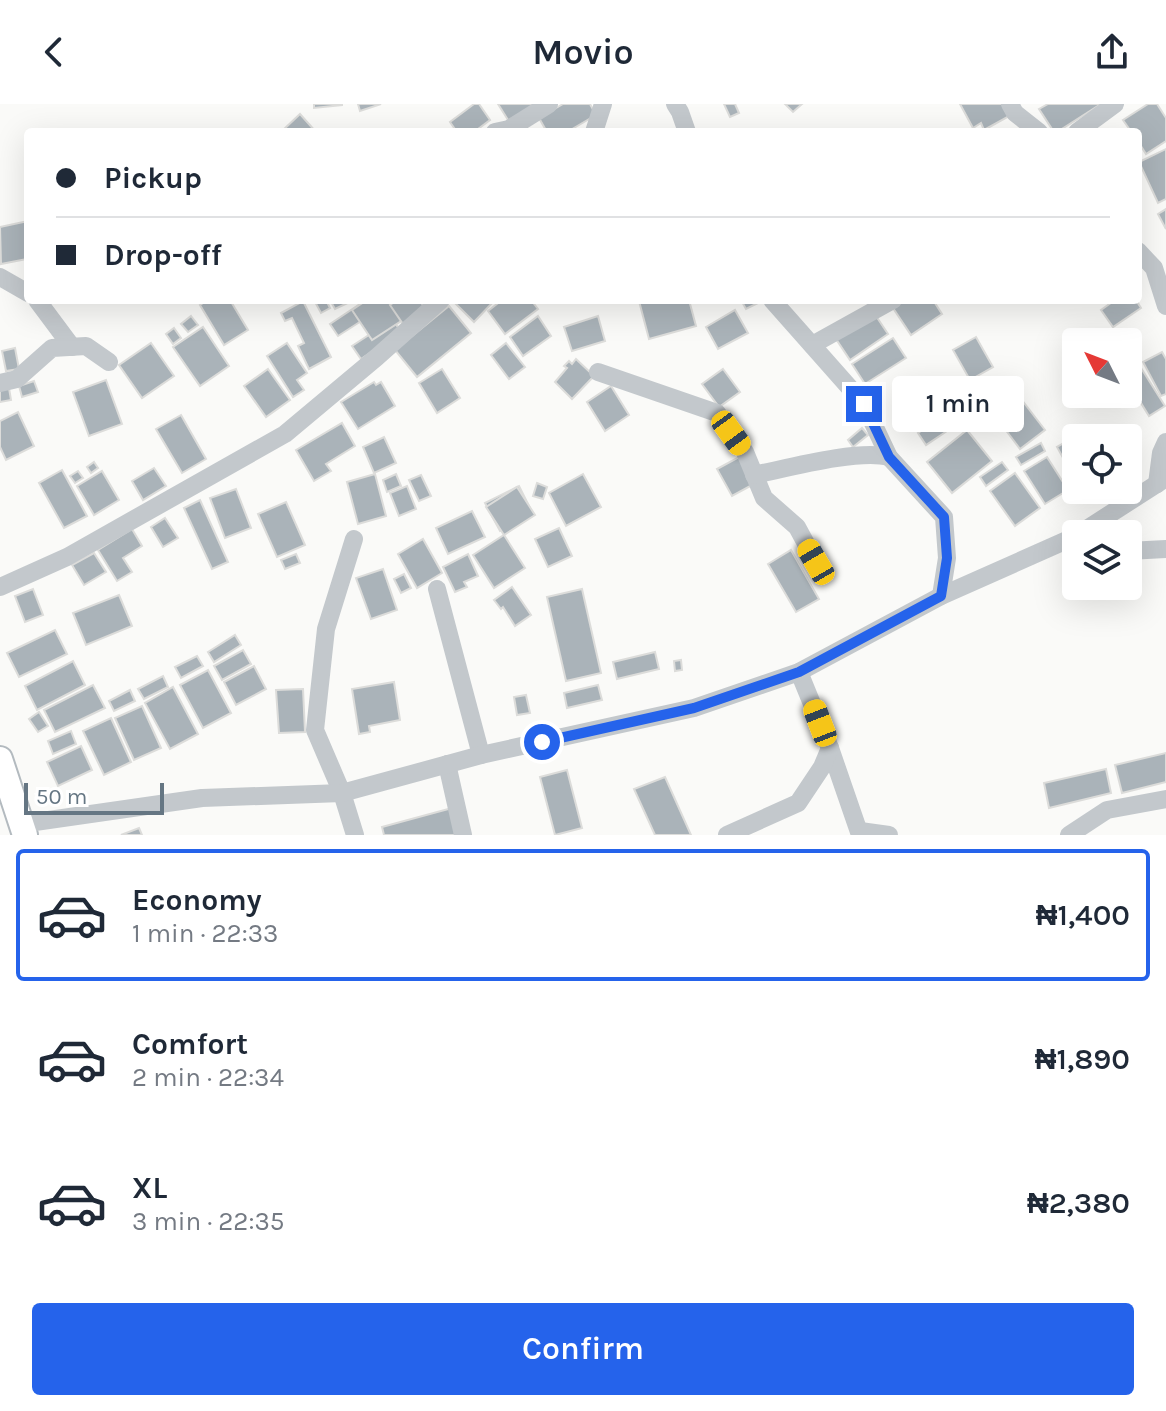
<!DOCTYPE html>
<html lang="en">
<head>
<meta charset="utf-8">
<style>
	:root { --surface:#fff; --page:#f6f6f7; --text:#1f2937; --muted:#747a83; --line:#e0e1e3; --accent:#2563eb }
	body { margin:0; font-family:Karla,sans-serif; background:var(--page); color:var(--text); height:100vh; display:flex; flex-direction:column; font-size:30px; white-space:nowrap }
	* { box-sizing:border-box; margin:0 }
	p { font-size:26px; color:var(--muted) }
	.icon { flex:none; width:44px; height:44px; fill:none; stroke:currentColor; stroke-width:2; stroke-linecap:round; stroke-linejoin:round }
	.map { position:relative; height:731px; overflow:hidden }
	.panel { display:flex; flex-direction:column; background:var(--surface); flex:1 }
	.panel>* { flex:none }
	.hud { position:absolute; left:24px; top:24px; width:1118px; height:176px; border-radius:8px; box-shadow:0 8px 32px #0002; display:grid; align-content:center; height:176px; padding:0 32px; background:var(--surface) }
	.needle { width:52px; rotate:312deg }
	.fabs { position:absolute; left:1062px; top:224px; display:grid; gap:16px }
	.fabs a { display:grid; place-items:center; width:80px; height:80px; border-radius:8px; background:var(--surface); box-shadow:0 8px 32px #0002; font-size:40px }
	.scale { position:absolute; left:24px; bottom:20px; width:140px; box-sizing:border-box; padding-left:8px; border:4px solid #657683; border-top:0; font-size:22px; line-height:28px; white-space:nowrap; color:#657683; -webkit-text-stroke:6px #fff; paint-order:stroke }
	.end { position:absolute; width:36px; height:36px; margin:-18px; border:10px solid #2563eb; background:#fff; box-shadow:0 0 0 4px #fff }
	.from { border-radius:50% }
	.bubble { position:absolute; height:56px; border-radius:8px; background:var(--surface); box-shadow:0 8px 32px #0002; font-size:26px; font-weight:600; line-height:56px; text-align:center }
	.car { position:absolute; width:24px; height:48px; margin:-24px -12px; border-radius:10px; box-shadow:0 0 6px 2px #0007; background:linear-gradient(#f5c518 24%,#345 0 40%,#f5c518 0 76%,#345 0 86%,#f5c518 0) }
	.hud b { display:flex; align-items:center; gap:28px; height:76px; font-size:30px }
	.hud b+b { border-top:2px solid var(--line) }
	.hud i { width:20px; height:20px; background:var(--text) }
	ul { padding:14px 0 0; list-style:none }
	li { display:flex; align-items:center; gap:24px; height:132px; margin:0 16px 12px; padding:0 16px; border:4px solid transparent; border-radius:8px }
	li div { flex:1 }
	li b { display:block; font-size:30px }
	li em { font-style:normal; font-weight:600 }
	li.selected { border-color:var(--accent) }
	li>.icon { width:72px; height:72px; stroke-width:1.5 }
	.button { display:flex; gap:16px; margin-top:auto; padding:16px 32px }
	.button a { flex:1; height:92px; border-radius:8px; background:var(--accent); color:#fff; font-size:32px; font-weight:600; line-height:92px; text-align:center }
	header { display:flex; justify-content:space-between; align-items:center; height:104px; padding:0 32px; background:var(--surface); font-size:36px; font-weight:600 }
	.map>svg:first-child { display:block }
	.building { fill:#aab3b9; stroke:#dcdcda; stroke-width:2 }
	.lines { fill:none; stroke-linecap:round; stroke-linejoin:round }
	.secondary-casing { stroke:#b3babf; stroke-width:28 }
	.street { stroke:#c3c8cc; stroke-width:18 }
	.secondary { stroke:#fff; stroke-width:24 }
	.route { stroke:#2563eb; stroke-width:10 }
</style>
</head>
<body>
<header><svg class="icon" aria-label="back" viewBox="0 0 24 24"><path d="M15 5l-7 7 7 7"/></svg>Movio<svg class="icon" aria-label="share" viewBox="0 0 24 24"><path d="M12 15V3M7 8l5-5 5 5M5 13v7h14v-7"/></svg></header>
<div class="map">
<svg width="1166" height="731" viewBox="0 0 1166 731">
	<rect width="100%" height="100%" fill="#fafaf8"/>
	<!-- building -->
	<g class="building">
		<polygon points="314,0 342,0 342,1 314,4"/>
		<polygon points="358,0 381,0 360,7"/>
		<polygon points="474,0 479,0 490,16 474,28 457,28 450,18"/>
		<polygon points="498,0 536,0 510,19"/>
		<polygon points="563,0 590,0 596,11 567,28 547,28 539,14"/>
		<polygon points="724,0 735,0 739,9 730,13"/>
		<polygon points="785,0 802,0 793,8"/>
		<polygon points="960,0 1007,0 1013,10 984,26 981,19 973,24"/>
		<polygon points="1048,0 1101,0 1057,28 1054,28 1039,5"/>
		<polygon points="1148,0 1157,0 1166,14 1166,37 1146,50 1139,39 1138,39 1138,28 1126,28 1130,26 1123,16"/>
		<polygon points="300,10 316,28 281,28"/>
		<polygon points="1166,45 1166,95 1158,99 1139,58"/>
		<polygon points="1166,105 1166,125 1158,110"/>
		<polygon points="28,117 27,155 1,160 0,123"/>
		<polygon points="208,196 230,196 248,226 224,241 200,201"/>
		<polygon points="314,196 326,196 330,204 321,209"/>
		<polygon points="330,196 354,196 335,205"/>
		<polygon points="366,196 380,196 401,228 361,255 352,242 378,225 369,212 338,232 330,220"/>
		<polygon points="367,196 407,196 415,208 372,236 352,206"/>
		<polygon points="397,196 420,196 425,205 403,220 390,201"/>
		<polygon points="452,196 495,196 474,218"/>
		<polygon points="502,196 531,196 538,205 505,230 488,207"/>
		<polygon points="644,196 689,196 696,222 649,235 639,197"/>
		<polygon points="741,196 759,196 760,198 746,205"/>
		<polygon points="905,196 933,196 942,210 911,231 893,204"/>
		<polygon points="1115,196 1136,196 1141,204 1113,223 1101,206"/>
		<polygon points="303,197 331,253 309,265 298,242 304,239 292,214 285,217 281,209"/>
		<polygon points="449,202 471,229 417,273 395,246"/>
		<polygon points="735,206 748,229 718,245 706,223"/>
		<polygon points="874,209 888,230 850,256 836,235"/>
		<polygon points="191,212 198,221 188,228 181,220"/>
		<polygon points="538,212 551,232 523,252 510,233"/>
		<polygon points="598,212 605,237 572,247 564,223"/>
		<polygon points="203,223 229,262 200,282 173,243"/>
		<polygon points="174,224 181,234 173,240 166,230"/>
		<polygon points="976,233 993,263 970,276 953,246"/>
		<polygon points="893,234 906,254 865,280 852,260"/>
		<polygon points="151,239 174,272 142,294 119,261"/>
		<polygon points="287,239 307,269 297,276 304,286 293,293 267,252"/>
		<polygon points="506,239 525,263 509,275 491,251"/>
		<polygon points="15,244 19,265 6,267 2,247"/>
		<polygon points="1162,248 1166,255 1166,290 1161,292 1143,258"/>
		<polygon points="576,255 594,272 572,295 555,278 567,264 564,262 569,257 572,260"/>
		<polygon points="1141,264 1165,302 1149,312 1128,278 1128,273"/>
		<polygon points="268,265 290,296 266,313 244,282"/>
		<polygon points="442,265 460,294 437,309 419,279"/>
		<polygon points="723,265 740,288 719,303 702,280"/>
		<polygon points="1005,274 1045,326 1020,345 981,293"/>
		<polygon points="106,276 122,320 89,332 73,288"/>
		<polygon points="34,277 38,288 22,293 19,282"/>
		<polygon points="374,278 376,281 381,278 395,302 358,325 341,298"/>
		<polygon points="611,282 629,311 605,327 587,298"/>
		<polygon points="9,284 11,296 0,298 0,286"/>
		<polygon points="18,308 34,342 6,356 0,343 0,317"/>
		<polygon points="181,311 206,355 182,369 156,325"/>
		<polygon points="939,315 947,327 926,341 918,329"/>
		<polygon points="342,319 355,342 326,360 331,367 314,377 296,346"/>
		<polygon points="862,324 868,331 853,343 848,336"/>
		<polygon points="967,326 992,357 952,389 927,358"/>
		<polygon points="1080,330 1082,334 1076,334 1076,365 1071,368 1057,343"/>
		<polygon points="384,333 396,359 374,369 363,343"/>
		<polygon points="1041,339 1045,347 1021,361 1016,353"/>
		<polygon points="739,353 754,380 732,392 717,365"/>
		<polygon points="1047,353 1068,386 1045,400 1024,367"/>
		<polygon points="94,358 98,364 91,369 87,363"/>
		<polygon points="1002,358 1008,366 986,382 980,373"/>
		<polygon points="154,364 166,382 143,396 132,377"/>
		<polygon points="62,366 87,412 64,424 39,379"/>
		<polygon points="78,367 83,374 75,379 70,372"/>
		<polygon points="102,367 119,396 94,411 77,382"/>
		<polygon points="1015,369 1040,404 1015,422 990,387"/>
		<polygon points="375,370 386,412 358,420 347,378"/>
		<polygon points="396,370 401,382 387,388 383,376"/>
		<polygon points="583,370 601,403 566,422 549,389"/>
		<polygon points="421,371 431,392 419,397 409,376"/>
		<polygon points="537,379 547,383 543,395 533,392"/>
		<polygon points="407,382 416,405 399,412 390,389"/>
		<polygon points="519,382 533,410 500,427 485,399"/>
		<polygon points="517,383 535,411 504,431 486,403"/>
		<polygon points="236,385 251,424 225,434 210,394"/>
		<polygon points="200,396 228,458 212,465 184,404"/>
		<polygon points="286,398 305,441 277,453 258,410"/>
		<polygon points="472,407 485,433 448,450 436,424"/>
		<polygon points="165,414 178,434 163,443 151,423"/>
		<polygon points="559,424 572,452 548,463 535,435"/>
		<polygon points="132,425 142,442 123,454 132,468 117,477 98,446"/>
		<polygon points="504,431 525,464 494,484 473,451"/>
		<polygon points="423,435 442,469 417,484 398,450"/>
		<polygon points="791,446 819,495 796,508 768,460"/>
		<polygon points="94,449 106,468 84,481 72,461"/>
		<polygon points="296,450 300,459 285,465 281,456"/>
		<polygon points="468,450 478,472 464,478 467,483 455,488 443,463"/>
		<polygon points="383,465 397,506 371,515 356,474"/>
		<polygon points="404,470 411,484 401,489 394,475"/>
		<polygon points="512,483 531,511 515,522 503,503 501,505 494,496"/>
		<polygon points="33,485 43,511 25,518 15,492"/>
		<polygon points="582,485 601,569 566,577 547,493"/>
		<polygon points="119,491 132,522 86,541 73,509"/>
		<polygon points="55,526 67,550 19,573 7,549"/>
		<polygon points="235,531 241,541 214,558 208,548"/>
		<polygon points="243,546 251,560 222,576 214,562"/>
		<polygon points="655,548 659,565 617,575 613,558"/>
		<polygon points="197,552 203,562 181,574 175,563"/>
		<polygon points="681,556 682,566 675,567 674,557"/>
		<polygon points="73,557 85,581 37,606 25,582"/>
		<polygon points="254,562 266,585 236,601 224,578"/>
		<polygon points="208,566 231,609 203,624 180,581"/>
		<polygon points="163,572 168,583 144,595 138,585"/>
		<polygon points="394,578 400,616 369,622 370,628 359,630 352,585"/>
		<polygon points="93,581 105,604 55,628 44,606"/>
		<polygon points="598,581 602,596 567,604 564,589"/>
		<polygon points="173,583 198,630 170,645 145,599"/>
		<polygon points="303,585 305,628 279,629 276,586"/>
		<polygon points="130,586 135,597 114,607 109,597"/>
		<polygon points="526,591 530,609 517,611 514,593"/>
		<polygon points="142,602 161,644 134,656 115,614"/>
		<polygon points="39,608 48,622 38,628 29,615"/>
		<polygon points="111,614 131,658 104,671 83,627"/>
		<polygon points="71,627 76,640 53,650 48,637"/>
		<polygon points="81,642 92,666 58,682 47,658"/>
		<polygon points="1166,649 1166,678 1122,689 1115,661"/>
		<polygon points="1106,665 1111,689 1049,704 1044,679"/>
		<polygon points="567,666 582,724 555,731 540,673"/>
		<polygon points="665,673 691,731 655,731 634,685"/>
		<polygon points="452,704 459,731 384,731 382,723"/>
		<polygon points="139,724 142,731 121,731"/>
	</g>
	<g class="lines">
		<!-- secondary casing -->
		<g class="secondary-casing">
			<polyline id="secondary" points="0,655 25,731"/>
		</g>
		<!-- street -->
		<g class="street">
			<polyline points="675,0 680,8 687,28"/>
			<polyline points="1010,0 1015,9 1039,28"/>
			<polyline points="495,28 509,25 549,0"/>
			<polyline points="594,28 603,0"/>
			<polyline points="1077,28 1115,0"/>
			<polyline points="1138,147 1154,164 1166,202"/>
			<polyline points="0,173 28,189"/>
			<polyline points="37,196 72,243"/>
			<polyline points="772,196 864,300 889,353 944,413 947,454 941,492"/>
			<polyline points="812,241 893,196"/>
			<polyline points="598,268 717,309 745,348 764,394 797,423 816,458"/>
			<polyline points="0,279 17,275 52,244 86,242 109,258"/>
			<path d="M754 371C788 364 858 345 889 353"/>
			<polyline points="1157,380 1161,349 1166,338"/>
			<polyline points="1079,430 1166,374"/>
			<polyline points="354,435 326,525 315,626 342,689 355,731"/>
			<polyline points="1128,447 1166,445"/>
			<polyline points="0,483 67,453 285,330 377,253 441,196"/>
			<polyline points="437,485 481,651"/>
			<polyline points="799,568 830,644 860,731"/>
			<polyline points="447,660 463,731"/>
			<polyline points="21,720 202,694 342,689 481,651 694,604 799,568 941,492 1076,432"/>
			<polyline points="860,727 889,731"/>
			<polyline points="727,731 798,699 822,663 830,644"/>
			<polyline points="1069,731 1107,706 1166,695"/>
		</g>
		<!-- secondary -->
		<use href="#secondary" class="secondary"/>
	</g>
	<g class="lines">
		<!-- route -->
		<polyline class="route" points="542,638 694,604 799,568 941,492 947,454 944,413 889,353 864,300"/>
	</g>
</svg>
<div class="fabs">
<a><svg class="needle" viewBox="-14 -14 28 28"><path d="M0-13l5 13h-10z" fill="#e53935"/><path d="M0 13l5-13h-10z" fill="#747a83"/></svg></a>
<a><svg class="icon" aria-label="locate" viewBox="0 0 24 24"><circle cx="12" cy="12" r="6"/><path d="M12 2v4M12 18v4M2 12h4M18 12h4"/></svg></a>
<a><svg class="icon" aria-label="layers" viewBox="0 0 24 24"><path d="M12 4l9 5-9 5-9-5zM3 14l9 5 9-5"/></svg></a>
</div>
<div class="scale">50 m</div>
<i class="end from" style="left:542px;top:638px"></i>
<i class="end" style="left:864px;top:300px"></i>
<div class="bubble" style="left:892px;top:272px;width:132px">1 min</div>
<i class="car" style="left:731px;top:329px;rotate:144deg"></i>
<i class="car" style="left:816px;top:458px;rotate:330deg"></i>
<i class="car" style="left:820px;top:619px;rotate:339deg"></i>
<div class="hud">
<b><i class="from"></i>Pickup</b>
<b><i></i>Drop-off</b>
</div>
</div>
<section class="panel">
<ul>
<li class="selected"><svg class="icon" aria-label="car" viewBox="0 0 24 24"><path d="M5 17H2v-5l4-1 3-4h7l3 4 3 1v5h-3M9 17h6M6 11h13"/><circle cx="7" cy="17" r="2"/><circle cx="17" cy="17" r="2"/></svg><div><b>Economy</b><p>1 min · 22:33</p></div><em>₦1,400</em></li>
<li><svg class="icon" aria-label="car" viewBox="0 0 24 24"><path d="M5 17H2v-5l4-1 3-4h7l3 4 3 1v5h-3M9 17h6M6 11h13"/><circle cx="7" cy="17" r="2"/><circle cx="17" cy="17" r="2"/></svg><div><b>Comfort</b><p>2 min · 22:34</p></div><em>₦1,890</em></li>
<li><svg class="icon" aria-label="car" viewBox="0 0 24 24"><path d="M5 17H2v-5l4-1 3-4h7l3 4 3 1v5h-3M9 17h6M6 11h13"/><circle cx="7" cy="17" r="2"/><circle cx="17" cy="17" r="2"/></svg><div><b>XL</b><p>3 min · 22:35</p></div><em>₦2,380</em></li>
</ul>
<div class="button"><a>Confirm</a></div>
</section>
</body>
</html>
